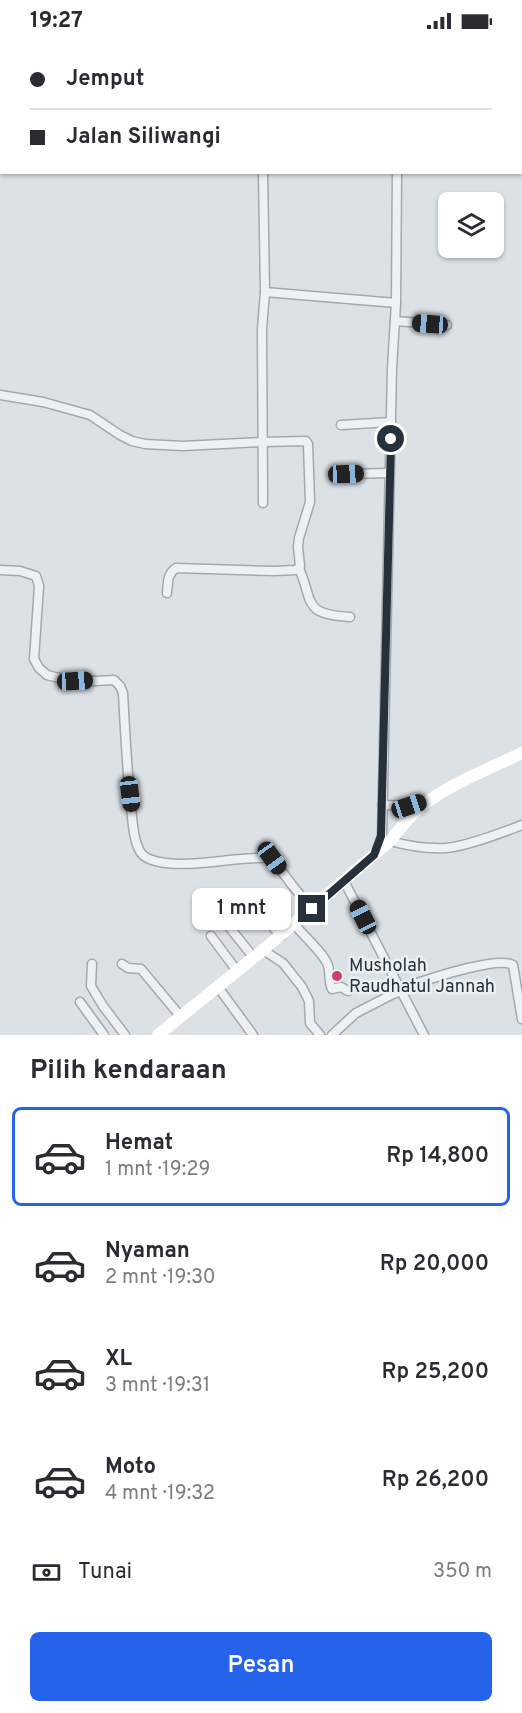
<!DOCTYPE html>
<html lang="id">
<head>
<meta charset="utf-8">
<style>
	:root { --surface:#fff; --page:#f2f2f3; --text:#2b2b33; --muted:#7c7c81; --line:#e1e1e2; --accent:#2563eb }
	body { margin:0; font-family:Overpass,sans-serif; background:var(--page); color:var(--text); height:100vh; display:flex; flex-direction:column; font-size:22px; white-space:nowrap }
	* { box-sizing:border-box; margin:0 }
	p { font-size:20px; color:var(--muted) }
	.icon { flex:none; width:33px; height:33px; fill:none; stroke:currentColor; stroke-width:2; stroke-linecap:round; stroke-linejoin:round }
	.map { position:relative; height:993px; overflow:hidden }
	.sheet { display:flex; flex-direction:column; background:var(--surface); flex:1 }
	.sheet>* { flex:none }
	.guide { position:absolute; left:0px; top:0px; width:522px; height:132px; box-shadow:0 2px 4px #0004; display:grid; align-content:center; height:132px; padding:0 30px; background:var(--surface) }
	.fabs { position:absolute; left:438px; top:150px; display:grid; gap:12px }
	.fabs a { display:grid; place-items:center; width:66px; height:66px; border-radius:9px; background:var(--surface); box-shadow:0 2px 4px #0004; font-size:30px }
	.end { position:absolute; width:27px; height:27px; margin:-14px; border:8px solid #26313b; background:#fff; box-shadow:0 0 0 3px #fff }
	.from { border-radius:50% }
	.bubble { position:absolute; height:42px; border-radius:9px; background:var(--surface); box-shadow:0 2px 4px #0004; font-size:20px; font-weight:600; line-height:42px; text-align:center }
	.car { position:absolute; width:18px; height:36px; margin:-18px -9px; border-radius:8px; box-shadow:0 0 4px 2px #0007; background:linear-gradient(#222 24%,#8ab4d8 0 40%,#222 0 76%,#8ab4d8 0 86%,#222 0) }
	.guide b { display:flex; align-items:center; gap:21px; height:57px; font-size:22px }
	.guide b+b { border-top:2px solid var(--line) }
	.guide i { width:15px; height:15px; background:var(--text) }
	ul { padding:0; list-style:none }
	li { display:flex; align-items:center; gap:18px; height:99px; margin:0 12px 9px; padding:0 18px; border:3px solid transparent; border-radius:9px }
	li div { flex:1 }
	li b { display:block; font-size:22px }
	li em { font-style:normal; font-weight:600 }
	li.on { border-color:var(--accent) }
	li>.icon { width:54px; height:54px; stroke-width:1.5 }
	h2 { padding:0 30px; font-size:27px; line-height:72px }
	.pay { display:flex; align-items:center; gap:15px; height:66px; padding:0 30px; font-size:22px }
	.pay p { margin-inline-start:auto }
	.action { display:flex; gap:12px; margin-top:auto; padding:12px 30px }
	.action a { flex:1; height:69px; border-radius:9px; background:var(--accent); color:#fff; font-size:24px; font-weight:600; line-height:69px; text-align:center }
	.status { display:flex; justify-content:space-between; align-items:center; height:42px; padding:0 30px; background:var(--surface); direction:ltr }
	.status svg { height:16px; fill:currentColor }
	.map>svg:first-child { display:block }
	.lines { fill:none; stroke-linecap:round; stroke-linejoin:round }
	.river { stroke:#97b4c5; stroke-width:18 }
	.minor-casing { stroke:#a2a9af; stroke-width:11 }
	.minor { stroke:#eef1f4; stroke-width:8 }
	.secondary { stroke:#fff; stroke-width:12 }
	.route { stroke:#26313b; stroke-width:8 }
	.poi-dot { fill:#c94268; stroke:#ebf0f4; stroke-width:2 }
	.labels { text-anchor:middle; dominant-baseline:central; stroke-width:5; stroke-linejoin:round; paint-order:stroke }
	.poi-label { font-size:18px; fill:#26313b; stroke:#ebf0f4; text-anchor:start }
</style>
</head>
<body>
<div class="status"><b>19:27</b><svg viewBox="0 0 49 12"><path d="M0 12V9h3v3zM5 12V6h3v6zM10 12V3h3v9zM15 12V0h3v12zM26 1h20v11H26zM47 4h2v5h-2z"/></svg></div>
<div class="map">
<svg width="522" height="993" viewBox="0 0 522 993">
	<rect width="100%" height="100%" fill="#dce1e6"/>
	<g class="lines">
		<!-- river -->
		<g class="river">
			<polyline points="288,2 291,0"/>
			<polyline points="0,102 2,102"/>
		</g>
		<!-- minor casing -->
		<g class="minor-casing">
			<g id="minor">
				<polyline points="257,0 263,0"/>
				<polyline points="399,2 399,0"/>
				<polyline points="0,33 2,33"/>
				<polyline points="520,75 522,75"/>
				<polyline points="263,130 265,250 396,261"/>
				<polyline points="395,279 447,283"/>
				<path d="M0 353 43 360 90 373 120 393 132 399 145 402 183 404 262 400 306 399 308 402 310 460 299 496 298 505 300 524 296 528 274 529 176 526C167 532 168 541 167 551"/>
				<polyline points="341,383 391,380"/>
				<polyline points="346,432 389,431"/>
				<polyline points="263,461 262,287 265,250"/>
				<path d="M299 526C314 561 302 572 350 575"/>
				<path d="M0 528 20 529 36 534 39 544 34 617 39 626 47 633 75 640 114 638 120 644 123 651C125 689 127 728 131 766 133 781 133 798 141 811 146 818 158 820 166 821 202 825 237 814 272 816L292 843 312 867"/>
				<polyline points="382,763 409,764 425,759"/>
				<path d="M390 799C408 804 427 807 446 806 468 804 501 791 522 783"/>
				<polyline points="376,810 382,794 392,326 396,261 397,130"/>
				<polyline points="344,839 424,993"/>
				<polyline points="217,856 222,874 226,881 254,916"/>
				<polyline points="246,857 281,894"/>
				<path d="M294 882C303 893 320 908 326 919 332 928 327 938 332 947L341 945 348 949"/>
				<polyline points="211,894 237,929"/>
				<polyline points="263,908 283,921 302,945 309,959 310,981 320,993"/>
				<polyline points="92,922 91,944 103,964 125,993"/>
				<polyline points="122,922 128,926 141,927 181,975"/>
				<polyline points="218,945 253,993"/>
				<path d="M399 947C421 940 496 913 513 923L522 977"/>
				<polyline points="80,960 104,993"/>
				<polyline points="332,993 356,971 393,952 401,949"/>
			</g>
		</g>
		<!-- minor -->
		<use href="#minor" class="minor"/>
		<!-- secondary -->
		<path class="secondary" d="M158 993 263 908 390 799C400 787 409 774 422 764 447 743 491 726 522 711"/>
	</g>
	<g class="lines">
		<!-- route -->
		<polyline class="route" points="312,867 374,813 381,794 391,397"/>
	</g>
	<!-- markers -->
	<circle class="poi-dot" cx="337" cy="934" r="6"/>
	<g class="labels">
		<!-- poi labels -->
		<g class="poi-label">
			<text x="349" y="924">Musholah<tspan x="349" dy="21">Raudhatul Jannah</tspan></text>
		</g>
	</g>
</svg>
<div class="fabs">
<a><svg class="icon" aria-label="layers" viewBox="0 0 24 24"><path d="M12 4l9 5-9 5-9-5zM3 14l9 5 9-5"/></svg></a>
</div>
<i class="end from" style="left:391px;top:397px"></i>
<i class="end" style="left:312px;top:867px"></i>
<div class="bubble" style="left:192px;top:846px;width:99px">1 mnt</div>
<i class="car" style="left:430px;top:282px;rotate:274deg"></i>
<i class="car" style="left:346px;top:432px;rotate:88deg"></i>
<i class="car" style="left:75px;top:639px;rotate:87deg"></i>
<i class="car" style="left:130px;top:752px;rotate:173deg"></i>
<i class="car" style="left:409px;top:764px;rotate:72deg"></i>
<i class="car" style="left:272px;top:816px;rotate:144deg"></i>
<i class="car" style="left:363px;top:875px;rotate:333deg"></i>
<div class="guide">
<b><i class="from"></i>Jemput</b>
<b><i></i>Jalan Siliwangi</b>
</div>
</div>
<section class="sheet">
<h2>Pilih kendaraan</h2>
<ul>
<li class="on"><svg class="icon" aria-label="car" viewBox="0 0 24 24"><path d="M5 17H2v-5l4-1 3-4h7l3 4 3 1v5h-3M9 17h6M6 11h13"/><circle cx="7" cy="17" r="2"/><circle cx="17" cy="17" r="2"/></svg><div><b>Hemat</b><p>1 mnt · 19:29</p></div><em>Rp 14,800</em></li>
<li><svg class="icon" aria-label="car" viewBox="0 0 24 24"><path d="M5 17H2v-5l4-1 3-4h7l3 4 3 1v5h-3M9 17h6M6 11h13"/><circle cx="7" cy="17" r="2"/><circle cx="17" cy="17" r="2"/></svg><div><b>Nyaman</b><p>2 mnt · 19:30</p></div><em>Rp 20,000</em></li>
<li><svg class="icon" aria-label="car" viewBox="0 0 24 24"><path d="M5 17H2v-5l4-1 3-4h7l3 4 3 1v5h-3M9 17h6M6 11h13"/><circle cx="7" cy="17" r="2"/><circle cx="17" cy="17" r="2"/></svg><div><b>XL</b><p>3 mnt · 19:31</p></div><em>Rp 25,200</em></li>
<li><svg class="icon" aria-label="car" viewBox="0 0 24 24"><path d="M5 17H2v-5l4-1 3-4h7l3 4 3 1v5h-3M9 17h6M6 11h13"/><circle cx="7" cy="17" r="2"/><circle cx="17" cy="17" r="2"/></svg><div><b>Moto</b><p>4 mnt · 19:32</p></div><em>Rp 26,200</em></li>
</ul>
<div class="pay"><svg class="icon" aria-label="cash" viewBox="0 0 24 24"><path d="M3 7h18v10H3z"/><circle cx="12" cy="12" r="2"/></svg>Tunai<p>350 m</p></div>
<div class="action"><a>Pesan</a></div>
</section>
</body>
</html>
